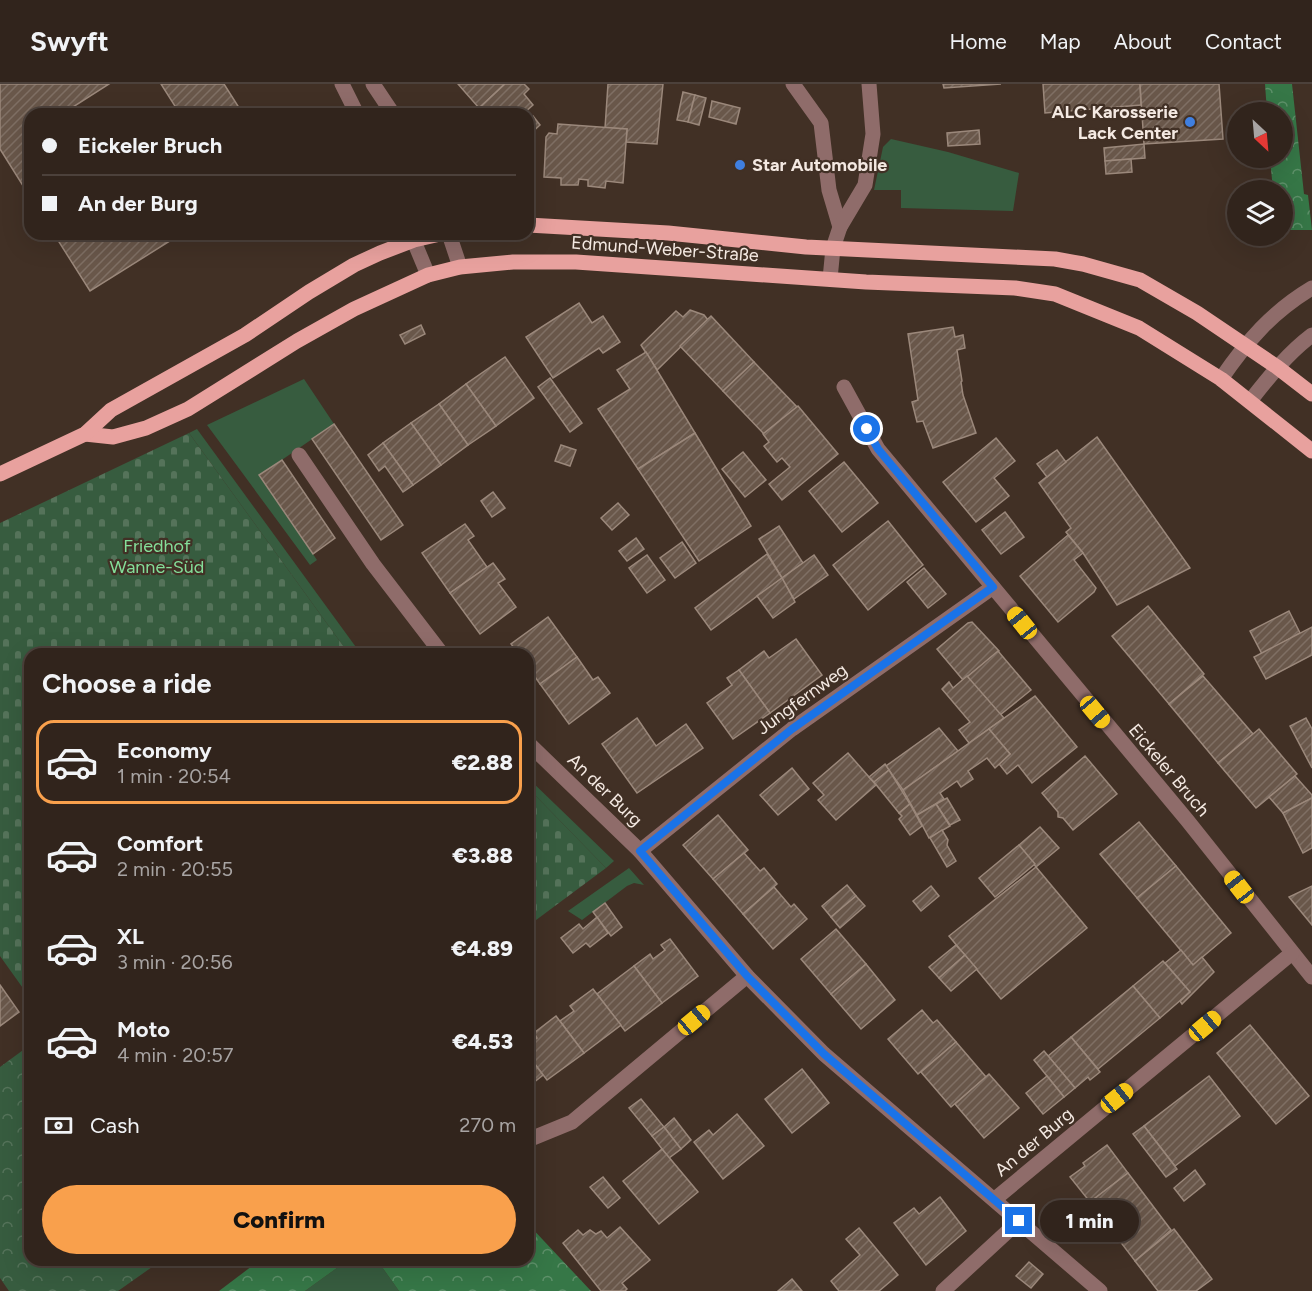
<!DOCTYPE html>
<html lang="en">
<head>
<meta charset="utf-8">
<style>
	:root { --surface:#31241c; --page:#392c25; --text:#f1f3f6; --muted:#a8a4a3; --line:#4c413b; --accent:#f9a04c }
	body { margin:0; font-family:Figtree,sans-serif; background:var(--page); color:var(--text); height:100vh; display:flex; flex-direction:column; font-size:22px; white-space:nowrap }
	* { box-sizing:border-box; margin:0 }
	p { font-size:20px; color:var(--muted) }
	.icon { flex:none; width:33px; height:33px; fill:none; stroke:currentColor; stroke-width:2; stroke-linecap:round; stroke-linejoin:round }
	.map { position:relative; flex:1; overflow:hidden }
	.details { position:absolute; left:24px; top:564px; width:510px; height:618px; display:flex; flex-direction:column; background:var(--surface); border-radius:18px; box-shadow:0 6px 24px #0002,0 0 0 2px var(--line) }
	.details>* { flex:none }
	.hud { position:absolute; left:24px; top:24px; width:510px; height:132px; border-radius:18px; box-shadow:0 6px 24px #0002,0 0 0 2px var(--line); display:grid; align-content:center; height:132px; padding:0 18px; background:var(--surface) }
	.needle { width:39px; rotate:154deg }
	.controls { position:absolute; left:1227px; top:18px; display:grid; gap:12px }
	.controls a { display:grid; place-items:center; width:66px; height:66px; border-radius:50%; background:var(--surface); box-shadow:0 6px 24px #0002,0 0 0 2px var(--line); font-size:30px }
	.end { position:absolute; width:27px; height:27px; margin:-14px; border:8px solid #1a73e8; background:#fff; box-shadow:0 0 0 3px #fff }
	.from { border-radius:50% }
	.bubble { position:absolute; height:42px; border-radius:21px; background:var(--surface); box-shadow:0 6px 24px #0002,0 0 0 2px var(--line); font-size:20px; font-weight:800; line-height:42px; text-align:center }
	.car { position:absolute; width:18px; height:36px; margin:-18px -9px; border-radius:8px; box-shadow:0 0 4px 2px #0007; background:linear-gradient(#f5c518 24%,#345 0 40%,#f5c518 0 76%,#345 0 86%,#f5c518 0) }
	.hud b { display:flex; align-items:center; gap:21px; height:57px; font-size:22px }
	.hud b+b { border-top:2px solid var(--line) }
	.hud i { width:15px; height:15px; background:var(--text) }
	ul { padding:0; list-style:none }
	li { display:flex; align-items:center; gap:18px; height:84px; margin:0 12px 9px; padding:0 6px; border:3px solid transparent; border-radius:18px }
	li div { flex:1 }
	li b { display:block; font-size:22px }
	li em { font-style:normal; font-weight:800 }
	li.selected { border-color:var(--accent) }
	li>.icon { width:54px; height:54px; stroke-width:1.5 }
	h2 { padding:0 18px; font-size:27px; line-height:72px }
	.pay { display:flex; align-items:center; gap:15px; height:66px; padding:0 18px; font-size:22px }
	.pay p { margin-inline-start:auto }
	.button { display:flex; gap:12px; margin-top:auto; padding:12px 18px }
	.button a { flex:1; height:69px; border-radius:36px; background:var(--accent); color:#111; font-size:24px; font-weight:800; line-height:69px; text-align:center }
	header { display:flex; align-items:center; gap:36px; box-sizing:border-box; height:84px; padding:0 30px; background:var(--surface); border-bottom:2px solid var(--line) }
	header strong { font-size:28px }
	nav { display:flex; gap:33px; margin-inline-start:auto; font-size:21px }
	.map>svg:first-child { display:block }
	.green { fill:#375c3f }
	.forest { fill:url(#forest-crowns) }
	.cemetery { fill:url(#cemetery-stones) }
	.park { fill:url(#park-crowns) }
	.building { fill:url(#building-hatch); stroke:#9b887b; stroke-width:1.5 }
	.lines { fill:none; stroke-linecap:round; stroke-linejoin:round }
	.minor { stroke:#8f6c6a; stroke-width:15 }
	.major { stroke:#e8a19e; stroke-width:15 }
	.route { stroke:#1a73e8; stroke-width:8 }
	.shop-dot { fill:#3f7fe0; stroke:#413025; stroke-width:2 }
	.labels { text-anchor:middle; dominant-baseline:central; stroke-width:4.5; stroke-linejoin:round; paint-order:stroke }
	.poi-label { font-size:18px; font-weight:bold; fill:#f4e9e2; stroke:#413025; text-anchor:end }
	.street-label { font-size:18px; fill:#f4e9e2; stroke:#413025 }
	.park-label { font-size:18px; fill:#84de99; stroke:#413025 }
</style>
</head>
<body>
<header>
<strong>Swyft</strong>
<nav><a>Home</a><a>Map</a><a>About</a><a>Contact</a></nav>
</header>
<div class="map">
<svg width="1312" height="1207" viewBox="0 0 1312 1207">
	<defs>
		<pattern id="forest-crowns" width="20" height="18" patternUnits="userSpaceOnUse" patternTransform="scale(1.5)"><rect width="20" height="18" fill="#367747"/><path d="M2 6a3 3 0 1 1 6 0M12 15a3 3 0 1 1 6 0" fill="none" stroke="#5e916a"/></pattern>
		<pattern id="cemetery-stones" width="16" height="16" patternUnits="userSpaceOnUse" patternTransform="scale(1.5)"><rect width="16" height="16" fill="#375c3f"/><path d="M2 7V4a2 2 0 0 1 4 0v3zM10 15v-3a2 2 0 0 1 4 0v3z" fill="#55735a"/></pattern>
		<pattern id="park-crowns" width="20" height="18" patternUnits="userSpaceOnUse" patternTransform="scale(1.5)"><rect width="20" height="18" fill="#375c3f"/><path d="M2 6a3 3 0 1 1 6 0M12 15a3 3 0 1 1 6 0" fill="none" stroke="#55735a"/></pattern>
		<pattern id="building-hatch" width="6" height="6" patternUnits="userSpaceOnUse" patternTransform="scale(1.5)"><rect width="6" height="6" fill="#69574a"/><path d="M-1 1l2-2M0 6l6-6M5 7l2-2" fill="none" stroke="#7f6f64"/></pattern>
	</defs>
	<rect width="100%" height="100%" fill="#413025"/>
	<!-- green -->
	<g class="green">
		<polygon points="891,55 948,68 1019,89 1013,127 901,124 901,106 874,106 883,63"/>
		<polygon points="304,295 334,340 260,391 317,476 310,481 207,341"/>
		<polygon points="197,345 361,570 349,570 189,349"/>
		<polygon points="528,694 614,777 606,784 528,704"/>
		<polygon points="629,784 644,801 634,799 627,802 582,836 568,827"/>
		<polygon points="348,1176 377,1176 399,1207 305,1207"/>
	</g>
	<!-- forest -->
	<g class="forest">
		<polygon points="1265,0 1292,0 1304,110 1308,111 1312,146 1283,146 1282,106 1273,106 1270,74 1282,74 1282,28 1267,28"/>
		<polygon points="528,1140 591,1207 399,1207 377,1176 528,1176"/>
		<polygon points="260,1176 348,1176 305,1207 219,1207"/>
	</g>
	<!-- cemetery -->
	<g class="cemetery">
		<polygon points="189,349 349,570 30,570 30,914 0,872 0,439"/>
		<polygon points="528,704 606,784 528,842"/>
	</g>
	<!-- park -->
	<polygon class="park" points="30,961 30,1176 162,1176 118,1207 9,1207 0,1194 0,983"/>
	<!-- building -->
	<g class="building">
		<polygon points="0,0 109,0 62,30 30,30 30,113 0,65"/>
		<polygon points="161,0 224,0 243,30 180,30"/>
		<polygon points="458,0 505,0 479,24"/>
		<polygon points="505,0 524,0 529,5 524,10 533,21 523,30 484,30 479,24"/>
		<polygon points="608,0 663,0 657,60 626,58 627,45 605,44"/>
		<polygon points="943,0 1001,0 944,4"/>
		<polygon points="1043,0 1140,0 1141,21 1045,29"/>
		<polygon points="1140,0 1219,0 1223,55 1144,60"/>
		<polygon points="683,8 695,11 688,38 677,36"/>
		<polygon points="695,11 706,14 699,41 688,38"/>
		<polygon points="712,17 740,24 736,40 709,33"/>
		<polygon points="533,32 540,41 528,52 528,36"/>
		<polygon points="558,40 627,45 623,99 606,97 605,104 588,102 588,96 579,95 578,101 561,101 561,94 544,93 546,53 549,49 557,50"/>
		<polygon points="979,46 980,60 948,62 947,49"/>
		<polygon points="1144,60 1145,74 1105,77 1104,64"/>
		<polygon points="1131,75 1132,88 1106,90 1105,77"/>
		<polygon points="54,150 181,150 90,207"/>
		<polygon points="579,219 592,239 603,232 620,258 603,269 599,264 553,294 526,253"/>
		<polygon points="690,226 704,231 708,236 657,286 641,261 676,227 683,233"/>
		<polygon points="711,232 754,278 723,307 680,262"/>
		<polygon points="421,241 425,250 405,260 400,251"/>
		<polygon points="953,243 955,253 963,251 965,264 957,266 962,297 961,298 963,311 976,349 933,364 923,337 917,338 912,318 918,316 908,250"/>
		<polygon points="646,268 695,349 638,385 598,325 630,305 617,286"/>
		<polygon points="505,273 534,314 496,342 466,300"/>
		<polygon points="754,278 797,323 764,350 723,307"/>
		<polygon points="550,294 582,339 570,348 538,303"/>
		<polygon points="466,300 496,342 468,361 439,320"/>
		<polygon points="439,320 468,361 441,381 411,339"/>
		<polygon points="798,322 838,370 782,416 769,400 790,383 782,374 777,378 764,362 769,358 763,350"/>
		<polygon points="411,339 441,381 413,401 383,359"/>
		<polygon points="334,340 403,441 381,456 312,355"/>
		<polygon points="695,349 751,442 699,477 638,385"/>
		<polygon points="1097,353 1190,484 1117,521 1083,469 1066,448 1071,444 1039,399"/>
		<polygon points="996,354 1015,377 994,394 1009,412 976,438 943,398"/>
		<polygon points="383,359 413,401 403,408 385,382 379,387 368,371"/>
		<polygon points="561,361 576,366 570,382 555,377"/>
		<polygon points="1057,366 1066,378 1047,393 1037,380"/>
		<polygon points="743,368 766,396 745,413 722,385"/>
		<polygon points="282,376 335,454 313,470 259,391"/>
		<polygon points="844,378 878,419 842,448 809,407"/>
		<polygon points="493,408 505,424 492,433 481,417"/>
		<polygon points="618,419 629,431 612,446 601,434"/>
		<polygon points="1005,428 1024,453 1001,470 982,446"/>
		<polygon points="888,437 923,481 868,526 833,481"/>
		<polygon points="465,440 474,452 468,456 487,483 450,509 422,469"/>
		<polygon points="779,442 803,479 782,494 759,455"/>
		<polygon points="1068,451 1083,469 1074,476 1096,504 1094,508 1058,538 1020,492"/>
		<polygon points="636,454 644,465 627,477 619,467"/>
		<polygon points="682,458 696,479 675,494 660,474"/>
		<polygon points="767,470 782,494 711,546 695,524"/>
		<polygon points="647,471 665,496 647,509 629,484"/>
		<polygon points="814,471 828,491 794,515 782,494"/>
		<polygon points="493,479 505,495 498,499 516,523 480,550 450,509"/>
		<polygon points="924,484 946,510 928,524 907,498"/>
		<polygon points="782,494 795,518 773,534 757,512"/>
		<polygon points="1148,522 1204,590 1169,620 1112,552"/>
		<polygon points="1289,527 1300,549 1262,570 1250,547"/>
		<polygon points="548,533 577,573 540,600 528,583 528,570 519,570 511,560"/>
		<polygon points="972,538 999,567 963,596 937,565 968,539"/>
		<polygon points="1312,543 1312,571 1266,595 1254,573"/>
		<polygon points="796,555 822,591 770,629 739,586 764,567 769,574"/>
		<polygon points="998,567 1031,606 1000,631 967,593"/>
		<polygon points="577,573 593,596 598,593 610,609 569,640 540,600"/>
		<polygon points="739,586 770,629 733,655 707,619 732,601 727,594"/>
		<polygon points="967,592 1004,634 969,659 959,646 970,638 942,605 949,598 953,604"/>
		<polygon points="1203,592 1253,650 1218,679 1169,620"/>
		<polygon points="1035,612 1077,663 1032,699 1018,681 1007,690 1000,681 999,680 1010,670 989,645"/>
		<polygon points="637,634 656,662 686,640 703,664 637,709 602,660"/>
		<polygon points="1306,634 1312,645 1312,684 1290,642"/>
		<polygon points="939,644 958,667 903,706 886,682"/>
		<polygon points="989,645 1010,670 995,684 987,674 968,687 973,695 961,703 957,697 940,709 944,715 917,731 903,706"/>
		<polygon points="1259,645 1297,690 1256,724 1218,679"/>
		<polygon points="848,669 876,701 836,736 818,716 824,711 813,699"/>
		<polygon points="1085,672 1117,710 1073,746 1063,734 1058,733 1058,728 1042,709"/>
		<polygon points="885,680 889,686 874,698 869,693"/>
		<polygon points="792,684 809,705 778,731 760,711"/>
		<polygon points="889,686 910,720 899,729 874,698"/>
		<polygon points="1295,692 1312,711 1312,714 1283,729 1269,713"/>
		<polygon points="947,714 960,736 950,741 936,720"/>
		<polygon points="1312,714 1312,764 1303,769 1283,729"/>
		<polygon points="910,720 922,742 910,751 899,735 902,732 899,729"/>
		<polygon points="936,720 950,742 929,754 917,731"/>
		<polygon points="718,731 748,766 713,795 683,761"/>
		<polygon points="1139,738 1176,782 1137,814 1100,770"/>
		<polygon points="1040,743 1059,764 1036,783 1019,761"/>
		<polygon points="942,746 948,756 947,761 956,777 947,783 930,754"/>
		<polygon points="1019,761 1035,780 995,813 979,794"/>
		<polygon points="744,769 760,787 764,784 777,800 743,830 713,795"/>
		<polygon points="1176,782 1231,849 1193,881 1137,814"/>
		<polygon points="1036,783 1087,844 1001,915 949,852"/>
		<polygon points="847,801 856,812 831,833 822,822"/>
		<polygon points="931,802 939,812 921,827 913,817"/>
		<polygon points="1312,802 1312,841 1289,813"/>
		<polygon points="774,803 791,823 794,820 807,835 773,865 743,830"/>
		<polygon points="856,812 865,822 840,844 831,833"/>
		<polygon points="605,819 622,843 611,852 593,828"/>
		<polygon points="597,833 608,849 590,863 586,859 573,869 561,854 579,840 583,845"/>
		<polygon points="836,845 866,880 831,910 801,875"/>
		<polygon points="670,855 698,892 662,919 634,882 650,870 653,875 665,866 661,861"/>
		<polygon points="956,861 965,871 939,894 929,883"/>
		<polygon points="1181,866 1193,881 1202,873 1214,888 1182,920 1180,917 1190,908 1165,879"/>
		<polygon points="965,871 977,885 951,907 939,894"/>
		<polygon points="1163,877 1190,908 1160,934 1133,902"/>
		<polygon points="866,880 895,916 861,945 831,910"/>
		<polygon points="634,882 662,919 625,947 597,910"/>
		<polygon points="0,901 19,928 0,942"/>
		<polygon points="1133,902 1160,934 1098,985 1071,953"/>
		<polygon points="593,905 621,941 584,969 560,937 574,927 570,922"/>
		<polygon points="922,926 933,939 937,936 956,958 918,990 888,955"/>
		<polygon points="556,932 584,969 547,996 528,971 528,961 537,954 534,949"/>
		<polygon points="1250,941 1309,1012 1276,1040 1217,969"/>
		<polygon points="1071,953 1100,988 1090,996 1088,993 1075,1004 1048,972"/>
		<polygon points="956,958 986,993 951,1023 921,988"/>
		<polygon points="1044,967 1075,1004 1064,1013 1034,976"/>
		<polygon points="528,971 543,991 528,1003"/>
		<polygon points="802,985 829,1019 792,1049 765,1015"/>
		<polygon points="989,990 1019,1024 984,1054 955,1020"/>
		<polygon points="1047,992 1064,1013 1043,1030 1026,1009"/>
		<polygon points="1209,992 1240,1032 1175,1082 1144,1042"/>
		<polygon points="641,1015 664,1043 652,1052 629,1024"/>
		<polygon points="737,1030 764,1062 723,1095 694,1058 709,1046 713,1051"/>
		<polygon points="674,1034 691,1056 681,1065 664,1043"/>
		<polygon points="1144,1042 1177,1085 1166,1093 1133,1050"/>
		<polygon points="664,1043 681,1065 669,1074 652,1052"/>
		<polygon points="1107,1061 1128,1089 1090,1118 1070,1093 1085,1082 1083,1079"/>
		<polygon points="662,1065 698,1108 659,1140 623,1097"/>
		<polygon points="1195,1086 1205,1100 1184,1117 1174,1104"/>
		<polygon points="1128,1089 1171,1146 1135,1177 1090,1118"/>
		<polygon points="603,1093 620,1114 608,1124 590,1103"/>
		<polygon points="940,1113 966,1147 926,1181 894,1139 914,1124 919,1130"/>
		<polygon points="620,1143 650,1176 622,1199 627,1205 625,1207 601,1207 563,1159 578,1146 583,1151 590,1146 596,1150 601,1147 607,1154"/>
		<polygon points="859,1144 898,1191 879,1207 839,1207 831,1197 860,1171 846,1155"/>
		<polygon points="1174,1145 1212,1195 1196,1207 1158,1207 1135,1177"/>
		<polygon points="1029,1178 1043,1190 1031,1204 1016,1192"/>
		<polygon points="792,1195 802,1207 778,1207"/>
	</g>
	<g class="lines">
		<!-- minor -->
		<g class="minor">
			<polyline points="342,0 357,30"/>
			<polyline points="373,0 393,30"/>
			<polyline points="793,0 821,39 829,106 840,143"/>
			<polyline points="411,150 428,191"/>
			<polyline points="449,150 460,183"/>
			<polyline points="830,195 833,164 840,143 865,101 873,50 869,0"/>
			<path d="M1221 295C1247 257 1272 228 1312 204"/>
			<polyline points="844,303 878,365 1187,736 1312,893"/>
			<path d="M1250 317C1269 293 1287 270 1312 251"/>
			<polyline points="299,371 373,480 442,570"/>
			<polyline points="528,659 640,767 747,892 824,970 1100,1207"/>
			<polyline points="640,767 792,645 993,503"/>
			<polyline points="528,1056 572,1038 747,892"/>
			<polyline points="995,1115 1292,869"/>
			<polyline points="943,1207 1019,1137"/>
		</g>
		<!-- major -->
		<g class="major">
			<polyline points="528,141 668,149 806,163 1055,175 1083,180 1140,196 1197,229 1277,283 1312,310"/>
			<polyline points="85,350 113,353 146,344 188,325 297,257 354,225 428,191 460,183 513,178 576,178 866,198 1015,204 1055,210 1139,244 1221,295 1312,367"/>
			<polyline points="0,390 85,350 111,326 245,251 309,208 354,181 380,169 414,156 440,150"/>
		</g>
	</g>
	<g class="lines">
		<!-- route -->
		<polyline class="route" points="867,345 878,365 993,503 792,645 640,767 747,892 824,970 1019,1137"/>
	</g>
	<!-- markers -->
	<g class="shop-dot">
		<circle cx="1190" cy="38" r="6"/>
		<circle cx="740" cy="81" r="6"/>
	</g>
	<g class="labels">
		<!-- poi labels -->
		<g class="poi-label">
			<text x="1178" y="28">ALC Karosserie<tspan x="1178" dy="21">Lack Center</tspan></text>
			<text x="752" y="81" text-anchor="start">Star Automobile</text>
		</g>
		<!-- street labels -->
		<g class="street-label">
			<text transform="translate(665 165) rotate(4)">Edmund-Weber-Straße</text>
			<text transform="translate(802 615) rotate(-36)">Jungfernweg</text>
			<text transform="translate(1169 686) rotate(50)">Eickeler Bruch</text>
			<text transform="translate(605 706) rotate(44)">An der Burg</text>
			<text transform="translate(1034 1058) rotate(-40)">An der Burg</text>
		</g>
		<!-- park labels -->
		<g class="park-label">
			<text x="157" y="462">Friedhof<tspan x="157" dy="21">Wanne-Süd</tspan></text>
		</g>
	</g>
</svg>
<div class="controls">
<a><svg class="needle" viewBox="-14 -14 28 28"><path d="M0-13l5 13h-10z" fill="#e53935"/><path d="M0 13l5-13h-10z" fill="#a8a4a3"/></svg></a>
<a><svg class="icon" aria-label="layers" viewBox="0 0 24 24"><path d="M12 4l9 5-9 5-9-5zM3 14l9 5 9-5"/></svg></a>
</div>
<i class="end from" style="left:867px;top:345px"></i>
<i class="end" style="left:1019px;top:1137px"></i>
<div class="bubble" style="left:1040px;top:1116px;width:99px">1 min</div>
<i class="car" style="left:1022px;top:539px;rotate:321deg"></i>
<i class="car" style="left:1095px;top:628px;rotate:140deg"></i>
<i class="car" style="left:1239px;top:803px;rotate:322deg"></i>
<i class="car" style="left:694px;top:936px;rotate:50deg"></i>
<i class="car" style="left:1205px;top:942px;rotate:50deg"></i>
<i class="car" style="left:1117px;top:1014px;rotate:51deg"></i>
<div class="hud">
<b><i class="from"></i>Eickeler Bruch</b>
<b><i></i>An der Burg</b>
</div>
<section class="details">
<h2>Choose a ride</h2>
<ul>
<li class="selected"><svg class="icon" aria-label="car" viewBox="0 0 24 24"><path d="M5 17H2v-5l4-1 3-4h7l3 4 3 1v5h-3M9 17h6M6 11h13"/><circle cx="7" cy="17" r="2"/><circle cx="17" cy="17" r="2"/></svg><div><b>Economy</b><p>1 min · 20:54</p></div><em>€2.88</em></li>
<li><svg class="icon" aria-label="car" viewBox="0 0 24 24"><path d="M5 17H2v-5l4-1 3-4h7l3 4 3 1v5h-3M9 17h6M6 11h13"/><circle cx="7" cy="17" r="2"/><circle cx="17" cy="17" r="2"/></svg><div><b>Comfort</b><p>2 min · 20:55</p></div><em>€3.88</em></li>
<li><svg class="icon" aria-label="car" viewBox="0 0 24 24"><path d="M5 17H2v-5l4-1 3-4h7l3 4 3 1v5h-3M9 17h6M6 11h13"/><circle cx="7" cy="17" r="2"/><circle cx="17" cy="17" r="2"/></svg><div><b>XL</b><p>3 min · 20:56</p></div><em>€4.89</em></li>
<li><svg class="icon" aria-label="car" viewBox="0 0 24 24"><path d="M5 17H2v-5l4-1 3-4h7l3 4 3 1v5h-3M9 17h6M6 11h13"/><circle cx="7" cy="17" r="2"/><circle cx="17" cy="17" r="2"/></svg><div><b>Moto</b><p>4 min · 20:57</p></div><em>€4.53</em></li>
</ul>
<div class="pay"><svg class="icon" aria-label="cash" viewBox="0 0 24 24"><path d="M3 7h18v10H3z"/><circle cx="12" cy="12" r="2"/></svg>Cash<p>270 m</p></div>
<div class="button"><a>Confirm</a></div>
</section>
</div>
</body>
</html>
